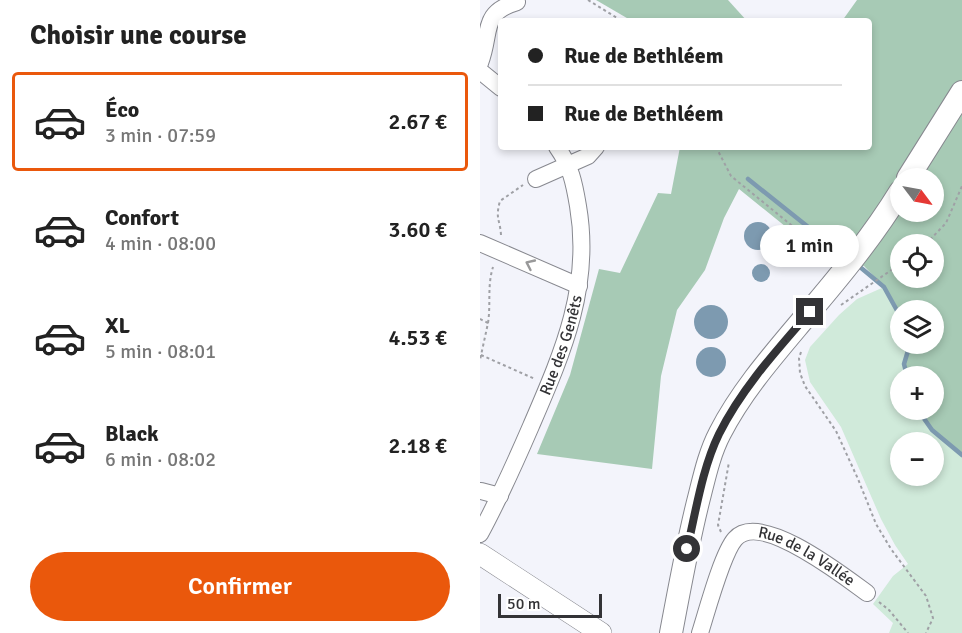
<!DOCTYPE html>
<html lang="fr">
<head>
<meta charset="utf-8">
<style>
	:root { --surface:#fff; --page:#f2f2f2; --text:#222; --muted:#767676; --line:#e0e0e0; --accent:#ea580c }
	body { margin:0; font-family:Signika,sans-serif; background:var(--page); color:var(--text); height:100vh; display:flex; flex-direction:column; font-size:22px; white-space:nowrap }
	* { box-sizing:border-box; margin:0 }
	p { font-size:20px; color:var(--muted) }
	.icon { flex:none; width:33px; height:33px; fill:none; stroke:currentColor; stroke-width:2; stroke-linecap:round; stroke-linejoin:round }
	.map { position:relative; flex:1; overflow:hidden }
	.side { display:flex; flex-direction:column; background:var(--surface); width:480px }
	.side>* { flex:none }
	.banner { position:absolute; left:18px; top:18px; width:374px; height:132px; border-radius:6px; box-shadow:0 3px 9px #0003; display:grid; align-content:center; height:132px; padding:0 30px; background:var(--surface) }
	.needle { width:39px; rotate:122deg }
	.tools { position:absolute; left:410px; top:168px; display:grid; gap:12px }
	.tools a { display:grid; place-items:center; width:54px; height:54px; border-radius:50%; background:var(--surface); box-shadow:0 3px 9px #0003; font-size:30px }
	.scale { position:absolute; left:18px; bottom:15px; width:104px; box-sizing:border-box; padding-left:6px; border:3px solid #333336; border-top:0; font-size:16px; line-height:21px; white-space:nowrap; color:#333336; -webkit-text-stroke:4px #fff; paint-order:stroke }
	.end { position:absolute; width:27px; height:27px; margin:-14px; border:8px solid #333336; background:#fff; box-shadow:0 0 0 3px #fff }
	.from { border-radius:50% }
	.bubble { position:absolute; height:42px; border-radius:21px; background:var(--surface); box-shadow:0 3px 9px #0003; font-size:20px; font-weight:600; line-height:42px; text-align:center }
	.banner b { display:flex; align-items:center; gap:21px; height:57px; font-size:22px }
	.banner b+b { border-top:2px solid var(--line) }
	.banner i { width:15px; height:15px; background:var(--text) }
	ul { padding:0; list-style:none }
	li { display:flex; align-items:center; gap:18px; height:99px; margin:0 12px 9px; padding:0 18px; border:3px solid transparent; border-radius:6px }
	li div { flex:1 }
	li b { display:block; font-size:22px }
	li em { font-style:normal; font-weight:600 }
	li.current { border-color:var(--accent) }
	li>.icon { width:54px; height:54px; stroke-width:1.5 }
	h2 { padding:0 30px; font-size:27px; line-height:72px }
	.button { display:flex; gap:12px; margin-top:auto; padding:12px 30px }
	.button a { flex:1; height:69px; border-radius:36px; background:var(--accent); color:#fff; font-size:24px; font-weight:600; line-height:69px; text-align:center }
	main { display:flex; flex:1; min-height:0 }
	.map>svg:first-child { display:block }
	.green { fill:#d0eada; fill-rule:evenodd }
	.forest { fill:#a7cab5; fill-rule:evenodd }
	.water { fill:#7d9ab0 }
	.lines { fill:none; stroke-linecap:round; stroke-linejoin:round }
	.stream { stroke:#7d9ab0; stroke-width:4.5 }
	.minor-casing { stroke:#87888f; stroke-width:18 }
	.tertiary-casing { stroke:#87888f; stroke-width:22 }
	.secondary-casing { stroke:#87888f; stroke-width:24 }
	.path { stroke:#9fa0a5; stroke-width:2; stroke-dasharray:3 3; stroke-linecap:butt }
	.minor { stroke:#fff; stroke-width:16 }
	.tertiary { stroke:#fff; stroke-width:21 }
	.secondary { stroke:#fff; stroke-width:22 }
	.oneway { stroke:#99999a }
	.route { stroke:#333336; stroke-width:8 }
	.labels { text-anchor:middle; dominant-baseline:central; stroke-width:6; stroke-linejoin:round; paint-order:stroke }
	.street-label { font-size:16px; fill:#333336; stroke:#fff }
</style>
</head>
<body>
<main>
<section class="side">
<h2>Choisir une course</h2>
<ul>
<li class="current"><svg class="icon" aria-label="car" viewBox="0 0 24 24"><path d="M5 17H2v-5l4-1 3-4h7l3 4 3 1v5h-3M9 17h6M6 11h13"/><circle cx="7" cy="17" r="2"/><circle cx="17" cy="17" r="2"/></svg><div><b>Éco</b><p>3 min · 07:59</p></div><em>2.67 €</em></li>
<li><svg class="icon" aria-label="car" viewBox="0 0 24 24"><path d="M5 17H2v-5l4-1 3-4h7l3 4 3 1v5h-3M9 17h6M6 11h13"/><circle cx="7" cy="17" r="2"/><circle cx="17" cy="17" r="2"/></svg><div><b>Confort</b><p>4 min · 08:00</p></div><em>3.60 €</em></li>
<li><svg class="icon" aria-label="car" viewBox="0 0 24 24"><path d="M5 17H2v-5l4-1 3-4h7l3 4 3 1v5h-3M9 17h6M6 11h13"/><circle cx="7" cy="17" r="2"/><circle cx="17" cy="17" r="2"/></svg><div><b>XL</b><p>5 min · 08:01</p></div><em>4.53 €</em></li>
<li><svg class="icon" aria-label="car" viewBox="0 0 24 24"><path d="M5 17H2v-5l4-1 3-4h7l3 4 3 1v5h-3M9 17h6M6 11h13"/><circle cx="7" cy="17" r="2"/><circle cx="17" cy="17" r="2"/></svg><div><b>Black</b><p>6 min · 08:02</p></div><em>2.18 €</em></li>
</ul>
<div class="button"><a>Confirmer</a></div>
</section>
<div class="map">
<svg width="482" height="633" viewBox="0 0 482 633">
	<rect width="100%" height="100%" fill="#f3f4fb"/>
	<!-- green -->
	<path class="green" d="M404 287 420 316V344H430L424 364 427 376H420V410H438L452 430 482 455V633H409L413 623 393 604 413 576 428 564 415 545 401 519 361 427 330 382 325 360 330 347 359 315 377 299ZM420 442H453V476H420Z"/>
	<!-- forest -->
	<g class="forest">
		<polygon points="116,0 248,0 267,21 152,21"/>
		<path d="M377 0H482V455L452 430 438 410H453V376H427L424 364 430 344H453V310H420V316L404 287 384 266 353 265 259 189 244 218 225 270 197 310 181 376 172 469 57 454 90 375 119 269 140 273 178 193 191 194 200 147H388V21H362ZM420 178H453V212H420ZM420 244H453V278H420Z"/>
	</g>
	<!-- water -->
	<g class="water">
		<circle cx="278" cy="236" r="14"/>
		<circle cx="281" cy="273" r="9"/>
		<circle cx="231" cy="322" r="17"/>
		<circle cx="231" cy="362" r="15"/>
	</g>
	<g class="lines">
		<!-- stream -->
		<g class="stream">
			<polyline points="268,179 362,254"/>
			<polyline points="380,267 404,287 420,316"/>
			<polyline points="427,376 424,364 430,344"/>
			<polyline points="438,410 452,430 482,455"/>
		</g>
		<!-- minor casing -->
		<g class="minor-casing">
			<g id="minor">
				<path d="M0 63C12 32 0 13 37 2"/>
				<polyline points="0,71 21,88"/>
				<polyline points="56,179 108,156 116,147"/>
				<polyline points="0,243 99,286"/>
				<polyline points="1,491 20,496"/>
				<path id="s1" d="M0 534C19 499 35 463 51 426 82 354 112 287 98 206 94 182 91 167 77 147"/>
				<path id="s2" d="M220 633C227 611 242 554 255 539 280 510 365 577 387 593"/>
			</g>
		</g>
		<!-- tertiary casing -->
		<g class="tertiary-casing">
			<polyline id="tertiary" points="0,554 121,633"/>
		</g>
		<!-- secondary casing -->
		<g class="secondary-casing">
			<g id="secondary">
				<polyline points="428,178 482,92"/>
				<path d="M191 633C200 586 208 540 220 494 225 474 230 452 240 433 262 390 295 353 326 316 360 276 393 236 420 192"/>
			</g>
		</g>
		<!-- path -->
		<g class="path">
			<polyline points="108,0 142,21"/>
			<polyline points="236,147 251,176 321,233 346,247 353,255"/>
			<path d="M21 235C20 219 15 219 20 201L43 185"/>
			<polyline points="446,244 466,223 482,186"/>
			<polyline points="361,305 420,264"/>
			<polyline points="0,319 8,323 0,360"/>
			<path d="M8 323C11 304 7 286 13 267"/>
			<polyline points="321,352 319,358 320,373 325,386 356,431 378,479 396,524 411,549 446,596 453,618 446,633"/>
			<polyline points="1,355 55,379"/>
			<polyline points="241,532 238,525 249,462"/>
			<polyline points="399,602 409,610 428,633"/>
		</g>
		<!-- minor -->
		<use href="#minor" class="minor"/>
		<!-- tertiary -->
		<use href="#tertiary" class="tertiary"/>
		<!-- secondary -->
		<use href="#secondary" class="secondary"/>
	</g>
	<!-- one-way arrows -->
	<defs><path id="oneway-chevron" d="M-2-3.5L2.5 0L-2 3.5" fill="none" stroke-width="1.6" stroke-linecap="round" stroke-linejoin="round" transform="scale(1.5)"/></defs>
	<use class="oneway" href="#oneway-chevron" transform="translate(50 264) rotate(-155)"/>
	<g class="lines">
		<!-- route -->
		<path class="route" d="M207 549C216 511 222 469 239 434 262 388 297 350 330 312"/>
	</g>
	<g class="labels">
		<!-- street labels -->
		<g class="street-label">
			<text stroke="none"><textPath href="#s1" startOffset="206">Rue des Genêts</textPath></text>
			<text stroke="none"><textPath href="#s2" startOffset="180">Rue de la Vallée</textPath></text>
		</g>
	</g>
</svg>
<div class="tools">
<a><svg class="needle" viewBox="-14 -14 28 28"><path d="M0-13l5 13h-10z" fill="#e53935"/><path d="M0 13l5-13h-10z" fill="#767676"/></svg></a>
<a><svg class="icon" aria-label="locate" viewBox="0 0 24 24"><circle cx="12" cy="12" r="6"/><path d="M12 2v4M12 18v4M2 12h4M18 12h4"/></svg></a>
<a><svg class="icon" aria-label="layers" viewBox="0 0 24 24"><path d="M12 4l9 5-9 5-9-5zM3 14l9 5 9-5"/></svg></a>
<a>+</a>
<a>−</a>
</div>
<div class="scale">50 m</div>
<i class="end from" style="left:207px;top:549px"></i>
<i class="end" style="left:330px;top:312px"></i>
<div class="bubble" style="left:280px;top:225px;width:99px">1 min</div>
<div class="banner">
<b><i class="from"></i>Rue de Bethléem</b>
<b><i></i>Rue de Bethléem</b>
</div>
</div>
</main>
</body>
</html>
